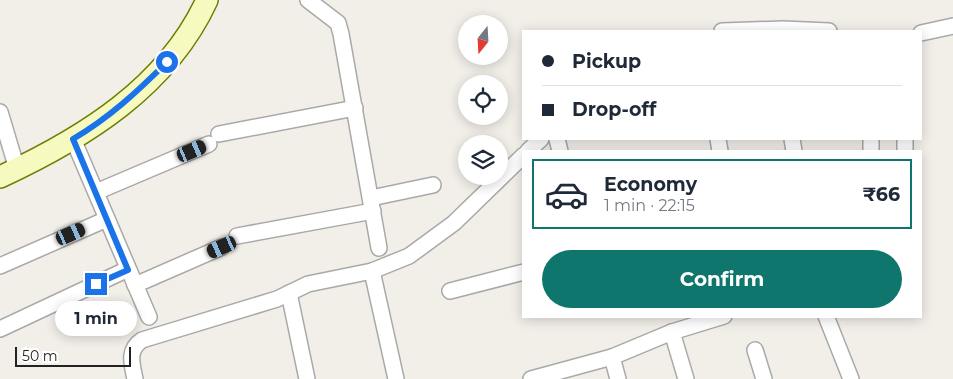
<!DOCTYPE html>
<html lang="en">
<head>
<meta charset="utf-8">
<style>
	:root { --surface:#fff; --page:#f2f2f3; --text:#1f2937; --muted:#747a83; --line:#e0e1e3; --accent:#0f766e }
	body { margin:0; font-family:Montserrat,sans-serif; background:var(--page); color:var(--text); height:100vh; display:flex; flex-direction:column; font-size:19px; white-space:nowrap }
	* { box-sizing:border-box; margin:0 }
	p { font-size:16px; color:var(--muted) }
	.icon { flex:none; width:28px; height:28px; fill:none; stroke:currentColor; stroke-width:2; stroke-linecap:round; stroke-linejoin:round }
	.map { position:relative; flex:1; overflow:hidden }
	.details { position:absolute; left:522px; top:150px; width:400px; height:168px; display:flex; flex-direction:column; background:var(--surface); border-radius:0px; box-shadow:0 2px 12px #0003 }
	.details>* { flex:none }
	.hud { position:absolute; left:522px; top:30px; width:400px; height:110px; border-radius:0px; box-shadow:0 2px 12px #0003; display:grid; align-content:center; height:110px; padding:0 20px; background:var(--surface) }
	.needle { width:32px; rotate:198deg }
	.tools { position:absolute; left:458px; top:15px; display:grid; gap:10px }
	.tools a { display:grid; place-items:center; width:50px; height:50px; border-radius:50%; background:var(--surface); box-shadow:0 2px 12px #0003; font-size:25px }
	.scale { position:absolute; left:15px; bottom:12px; width:116px; box-sizing:border-box; padding-left:5px; border:2px solid #222; border-top:0; font-size:14px; line-height:18px; white-space:nowrap; color:#222; -webkit-text-stroke:4px #fff; paint-order:stroke }
	.end { position:absolute; width:22px; height:22px; margin:-11px; border:6px solid #1a73e8; background:#fff; box-shadow:0 0 0 2px #fff }
	.from { border-radius:50% }
	.bubble { position:absolute; height:35px; border-radius:18px; background:var(--surface); box-shadow:0 2px 12px #0003; font-size:16px; font-weight:700; line-height:35px; text-align:center }
	.car { position:absolute; width:15px; height:30px; margin:-15px -8px; border-radius:6px; box-shadow:0 0 4px 1px #0007; background:linear-gradient(#222 24%,#8ab4d8 0 40%,#222 0 76%,#8ab4d8 0 86%,#222 0) }
	.hud b { display:flex; align-items:center; gap:18px; height:48px; font-size:19px }
	.hud b+b { border-top:1px solid var(--line) }
	.hud i { width:12px; height:12px; background:var(--text) }
	ul { padding:9px 0 0; list-style:none }
	li { display:flex; align-items:center; gap:15px; height:70px; margin:0 10px 8px; padding:0 10px; border:2px solid var(--line); border-radius:0px }
	li div { flex:1 }
	li b { display:block; font-size:19px }
	li em { font-style:normal; font-weight:700 }
	li.selected { border-color:var(--accent) }
	li>.icon { width:45px; height:45px; stroke-width:1.5 }
	.action { display:flex; gap:10px; margin-top:auto; padding:10px 20px }
	.action a { flex:1; height:58px; border-radius:30px; background:var(--accent); color:#fff; font-size:20px; font-weight:700; line-height:58px; text-align:center }
	.map>svg:first-child { display:block }
	.lines { fill:none; stroke-linecap:round; stroke-linejoin:round }
	.street-casing { stroke:#a9a9a9; stroke-width:18 }
	.secondary-casing { stroke:#707d05; stroke-width:24 }
	.street { stroke:#fff; stroke-width:15 }
	.secondary { stroke:#f7fabf; stroke-width:21 }
	.route { stroke:#1a73e8; stroke-width:6 }
</style>
</head>
<body>
<div class="map">
<svg width="953" height="379" viewBox="0 0 953 379">
	<rect width="100%" height="100%" fill="#f2efe9"/>
	<g class="lines">
		<!-- street casing -->
		<g class="street-casing">
			<g id="street">
				<polyline points="308,0 338,23 341,34 379,248"/>
				<polyline points="722,31 783,29 829,31"/>
				<polyline points="921,33 953,26"/>
				<polyline points="0,112 17,169"/>
				<polyline points="219,134 355,108"/>
				<polyline points="73,139 149,317"/>
				<polyline points="557,139 560,151"/>
				<polyline points="718,139 720,151"/>
				<polyline points="792,139 794,151"/>
				<polyline points="905,139 905,151"/>
				<polyline points="528,151 541,139"/>
				<polyline points="871,151 871,139"/>
				<polyline points="96,192 209,144"/>
				<polyline points="371,198 433,185"/>
				<polyline points="237,236 373,211"/>
				<polyline points="0,266 107,219"/>
				<polyline points="372,271 396,379"/>
				<polyline points="135,285 222,247"/>
				<polyline points="450,291 524,272"/>
				<polyline points="289,293 307,379"/>
				<polyline points="826,316 851,379"/>
				<polyline points="0,329 128,269"/>
				<polyline points="672,332 686,379"/>
				<polyline points="755,350 764,379"/>
				<polyline points="612,357 618,379"/>
				<path d="M135 379C132 364 127 350 142 340L277 299 308 284 372 271 409 256 454 223 524 155"/>
				<polyline points="531,379 612,357 672,332 724,316"/>
			</g>
		</g>
		<!-- secondary casing -->
		<g class="secondary-casing">
			<path id="secondary" d="M0 177C84 138 167 87 207 0"/>
		</g>
		<!-- street -->
		<use href="#street" class="street"/>
		<!-- secondary -->
		<use href="#secondary" class="secondary"/>
	</g>
	<g class="lines">
		<!-- route -->
		<path class="route" d="M96 284 128 270 73 139C109 118 138 91 167 62"/>
	</g>
</svg>
<div class="tools">
<a><svg class="needle" viewBox="-14 -14 28 28"><path d="M0-13l5 13h-10z" fill="#e53935"/><path d="M0 13l5-13h-10z" fill="#747a83"/></svg></a>
<a><svg class="icon" aria-label="locate" viewBox="0 0 24 24"><circle cx="12" cy="12" r="6"/><path d="M12 2v4M12 18v4M2 12h4M18 12h4"/></svg></a>
<a><svg class="icon" aria-label="layers" viewBox="0 0 24 24"><path d="M12 4l9 5-9 5-9-5zM3 14l9 5 9-5"/></svg></a>
</div>
<div class="scale">50 m</div>
<i class="end from" style="left:167px;top:62px"></i>
<i class="end" style="left:96px;top:284px"></i>
<div class="bubble" style="left:55px;top:301px;width:82px">1 min</div>
<i class="car" style="left:192px;top:151px;rotate:67deg"></i>
<i class="car" style="left:71px;top:234px;rotate:66deg"></i>
<i class="car" style="left:222px;top:247px;rotate:246deg"></i>
<div class="hud">
<b><i class="from"></i>Pickup</b>
<b><i></i>Drop-off</b>
</div>
<section class="details">
<ul>
<li class="selected"><svg class="icon" aria-label="car" viewBox="0 0 24 24"><path d="M5 17H2v-5l4-1 3-4h7l3 4 3 1v5h-3M9 17h6M6 11h13"/><circle cx="7" cy="17" r="2"/><circle cx="17" cy="17" r="2"/></svg><div><b>Economy</b><p>1 min · 22:15</p></div><em>₹66</em></li>
</ul>
<div class="action"><a>Confirm</a></div>
</section>
</div>
</body>
</html>
